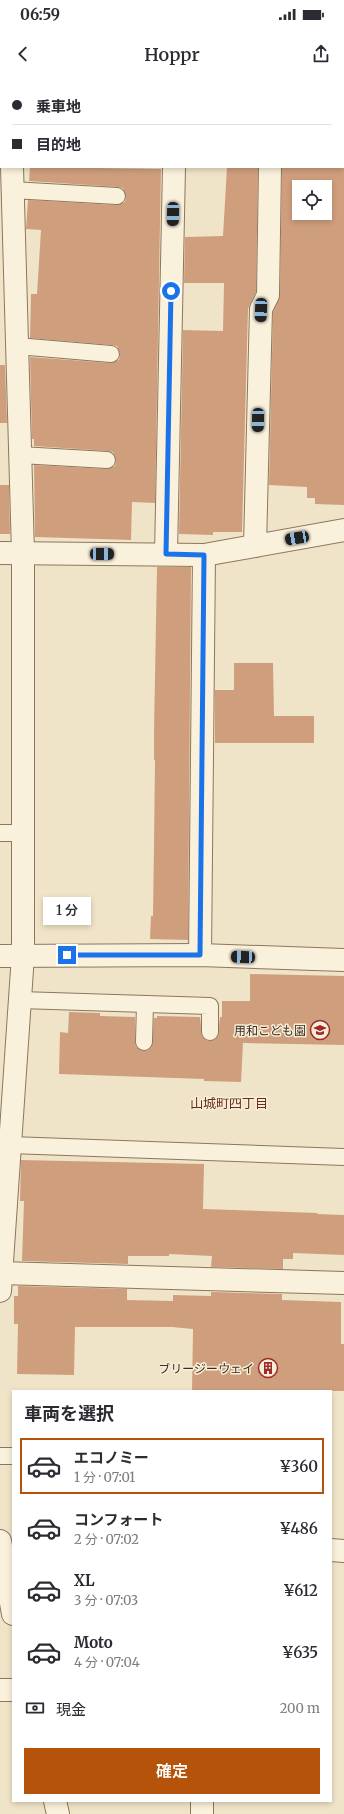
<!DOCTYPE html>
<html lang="ja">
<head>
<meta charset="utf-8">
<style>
	:root { --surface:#fff; --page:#f2f2f3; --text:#2b2b33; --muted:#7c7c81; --line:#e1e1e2; --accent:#b45309 }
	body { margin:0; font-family:Merriweather,"Noto Sans JP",serif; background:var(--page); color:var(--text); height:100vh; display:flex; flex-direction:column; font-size:15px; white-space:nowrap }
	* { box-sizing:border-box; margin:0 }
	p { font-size:13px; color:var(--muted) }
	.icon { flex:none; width:22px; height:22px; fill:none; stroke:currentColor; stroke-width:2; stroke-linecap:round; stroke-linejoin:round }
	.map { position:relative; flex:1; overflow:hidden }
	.panel { position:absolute; left:12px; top:1310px; width:320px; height:412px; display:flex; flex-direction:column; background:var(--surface); border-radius:0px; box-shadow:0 2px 6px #0003 }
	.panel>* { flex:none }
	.hud { position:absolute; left:0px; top:0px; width:344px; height:88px; box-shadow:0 2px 6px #0003; display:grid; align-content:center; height:88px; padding:0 12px; background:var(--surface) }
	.buttons { position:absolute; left:292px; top:100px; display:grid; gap:8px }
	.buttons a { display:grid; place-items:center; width:40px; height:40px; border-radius:0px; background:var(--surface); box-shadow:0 2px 6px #0003; font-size:20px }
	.end { position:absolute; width:18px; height:18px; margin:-9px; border:5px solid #1a73e8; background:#fff; box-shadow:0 0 0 2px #fff }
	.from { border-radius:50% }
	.bubble { position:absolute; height:28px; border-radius:0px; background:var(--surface); box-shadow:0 2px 6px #0003; font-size:13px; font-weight:600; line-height:28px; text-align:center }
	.car { position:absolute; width:12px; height:24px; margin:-12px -6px; border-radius:5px; box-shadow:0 0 3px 1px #0007; background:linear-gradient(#222 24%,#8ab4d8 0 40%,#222 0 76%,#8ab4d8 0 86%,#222 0) }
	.hud b { display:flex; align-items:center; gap:14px; height:38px; font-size:15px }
	.hud b+b { border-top:1px solid var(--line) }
	.hud i { width:10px; height:10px; background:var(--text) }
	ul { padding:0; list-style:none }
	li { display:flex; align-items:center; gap:12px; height:56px; margin:0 8px 6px; padding:0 4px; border:2px solid transparent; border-radius:0px }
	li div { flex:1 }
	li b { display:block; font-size:15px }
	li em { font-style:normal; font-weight:600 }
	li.current { border-color:var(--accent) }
	li>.icon { width:36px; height:36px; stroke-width:1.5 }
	h2 { padding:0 12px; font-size:18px; line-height:48px }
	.pay { display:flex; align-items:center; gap:10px; height:44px; padding:0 12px; font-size:15px }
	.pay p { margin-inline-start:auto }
	.action { display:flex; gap:8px; margin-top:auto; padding:8px 12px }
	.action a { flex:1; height:46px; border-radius:0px; background:var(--accent); color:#fff; font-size:16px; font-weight:600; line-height:46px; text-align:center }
	.status { display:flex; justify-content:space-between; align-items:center; height:28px; padding:0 20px; background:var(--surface); direction:ltr }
	.status svg { height:11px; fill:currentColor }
	header { display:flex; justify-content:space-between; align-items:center; height:52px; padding:0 12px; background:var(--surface); font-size:18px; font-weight:600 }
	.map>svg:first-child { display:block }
	.building { fill:#cf9f7d; fill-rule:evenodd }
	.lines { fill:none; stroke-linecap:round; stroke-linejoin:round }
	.lane-casing { stroke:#8d765c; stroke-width:18 }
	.street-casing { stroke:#8d765c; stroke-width:24 }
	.lane { stroke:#faf1dc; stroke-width:16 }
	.street { stroke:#faf1dc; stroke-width:22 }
	.route { stroke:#1a73e8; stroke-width:5 }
	.labels { text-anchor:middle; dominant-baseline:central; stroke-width:3; stroke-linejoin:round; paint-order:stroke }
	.poi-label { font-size:12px; fill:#3d2e20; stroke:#f7eed8; text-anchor:end }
	.neighbourhood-label { font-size:13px; fill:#6b2e1e; stroke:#f7eed8 }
</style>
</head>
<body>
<div class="status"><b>06:59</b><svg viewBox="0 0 49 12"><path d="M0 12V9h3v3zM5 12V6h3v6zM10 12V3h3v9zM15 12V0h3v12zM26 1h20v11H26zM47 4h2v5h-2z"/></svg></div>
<header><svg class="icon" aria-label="back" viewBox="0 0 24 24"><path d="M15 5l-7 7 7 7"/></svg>Hoppr<svg class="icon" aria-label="share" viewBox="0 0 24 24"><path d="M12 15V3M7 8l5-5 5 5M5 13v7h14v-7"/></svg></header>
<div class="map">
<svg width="344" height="1734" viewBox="0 0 344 1734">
	<rect width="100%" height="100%" fill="#f0e4c8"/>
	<!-- building -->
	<g class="building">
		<polygon points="30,87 161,89 155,423 132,422 131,460 35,457 34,385 107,389 115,386 116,380 113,372 108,371 34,366 34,359 32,359 30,277 110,283 119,280 120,274 117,266 112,265 30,258 31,214 37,214 41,150 26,149 28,120 116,125 125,122 126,116 123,108 118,107 29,101"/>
		<polygon points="227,87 258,87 256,212 248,229 242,452 213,452 213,455 179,454 183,250 223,251 224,203 184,203 185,157 223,156"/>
		<path d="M282 87H344V425L315 424V418H307V407L269 405 273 232 280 215ZM299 107H325V133H299Z"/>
		<polygon points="0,285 5,285 7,343 0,343"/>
		<polygon points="0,405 9,405 10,454 0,454"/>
		<polygon points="157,487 191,487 188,860 150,859 151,836 153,836 154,765 155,680 154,680 154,651"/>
		<polygon points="234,583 273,583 274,636 314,636 314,663 215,663 215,610 234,610"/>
		<polygon points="250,894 344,896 344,965 243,963 241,1002 204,1001 204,999 59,994 60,952 68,953 69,932 100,933 100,936 135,937 135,962 136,967 143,971 148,970 152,967 154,938 157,938 157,936 200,937 202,956 206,960 210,961 218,956 220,937 222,937 222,921 250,921"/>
		<polygon points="21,1080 204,1084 203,1129 318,1133 317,1134 344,1135 344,1175 293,1173 293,1179 283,1179 283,1189 211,1187 212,1176 169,1174 169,1176 128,1176 128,1184 22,1181 24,1121 20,1121"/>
		<polygon points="18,1206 127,1209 127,1220 173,1221 173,1215 211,1216 211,1212 282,1214 282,1220 341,1222 341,1264 344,1264 344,1311 192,1311 193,1249 172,1247 75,1247 74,1295 17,1294 18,1244 14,1244 14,1216 18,1216"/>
	</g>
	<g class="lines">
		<!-- lane casing -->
		<g class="lane-casing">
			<g id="lane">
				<polyline points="12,110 117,116"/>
				<polyline points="17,266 111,274"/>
				<polyline points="20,375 107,380"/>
				<polyline points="0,753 23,753"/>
				<polyline points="20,920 210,926 210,952"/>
				<polyline points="144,962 145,924"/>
				<polyline points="10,1065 344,1077"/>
				<polyline points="0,1376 13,1376"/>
			</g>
		</g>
		<!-- street casing -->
		<g class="street-casing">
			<g id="street">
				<polyline points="10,1 10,0"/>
				<polyline points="219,1 219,0"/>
				<polyline points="326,1 326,0"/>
				<polyline points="343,39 344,40"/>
				<polyline points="255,466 261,229 268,215 270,87"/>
				<polyline points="0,473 204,475 344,450"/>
				<polyline points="166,474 174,87"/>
				<polyline points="200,875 204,475"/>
				<polyline points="0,876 200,875 344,880"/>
				<polyline points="1,1193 344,1203"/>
				<polyline points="0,1211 23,875 23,473 12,87"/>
				<polyline points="0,1461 13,1534"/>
				<polyline points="331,1470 344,1471"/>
				<polyline points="0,1610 13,1610"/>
				<polyline points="55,1721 58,1734"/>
				<polyline points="202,1734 202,1721"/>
			</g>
		</g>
		<!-- lane -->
		<use href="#lane" class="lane"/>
		<!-- street -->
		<use href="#street" class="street"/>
	</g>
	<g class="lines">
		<!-- route -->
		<polyline class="route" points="67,875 200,875 204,475 166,474 171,211"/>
	</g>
	<!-- icons -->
	<defs>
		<g id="school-ring" transform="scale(1)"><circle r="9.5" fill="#f7eed8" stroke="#9e2a2b" stroke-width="1.5"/><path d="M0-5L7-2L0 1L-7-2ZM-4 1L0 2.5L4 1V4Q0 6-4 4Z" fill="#9e2a2b"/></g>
		<g id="building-ring" transform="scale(1)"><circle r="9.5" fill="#f7eed8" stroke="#9e2a2b" stroke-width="1.5"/><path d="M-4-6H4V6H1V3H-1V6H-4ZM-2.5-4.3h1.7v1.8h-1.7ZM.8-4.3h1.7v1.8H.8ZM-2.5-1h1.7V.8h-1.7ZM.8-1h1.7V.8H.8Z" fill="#9e2a2b"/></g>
	</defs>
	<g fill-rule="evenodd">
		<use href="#school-ring" x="320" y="950"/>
		<use href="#building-ring" x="268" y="1288"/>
	</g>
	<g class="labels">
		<!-- poi labels -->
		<g class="poi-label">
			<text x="306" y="950">用和こども園</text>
			<text x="254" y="1288">ブリージーウェイ</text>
		</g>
		<!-- neighbourhood labels -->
		<g class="neighbourhood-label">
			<text x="229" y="1023">山城町四丁目</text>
		</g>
	</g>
</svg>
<div class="buttons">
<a><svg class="icon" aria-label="locate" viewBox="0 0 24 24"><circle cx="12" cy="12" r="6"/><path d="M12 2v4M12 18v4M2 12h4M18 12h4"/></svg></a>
</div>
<i class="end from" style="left:171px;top:211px"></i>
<i class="end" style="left:67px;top:875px"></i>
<div class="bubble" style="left:43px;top:817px;width:48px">1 分</div>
<i class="car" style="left:173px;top:134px;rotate:181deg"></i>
<i class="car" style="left:261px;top:230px;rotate:182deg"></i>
<i class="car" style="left:258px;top:340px;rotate:181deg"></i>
<i class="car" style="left:297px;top:458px;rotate:260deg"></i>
<i class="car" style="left:102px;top:474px;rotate:90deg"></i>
<i class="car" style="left:243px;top:877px;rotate:272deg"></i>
<div class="hud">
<b><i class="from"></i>乗車地</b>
<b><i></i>目的地</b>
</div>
<section class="panel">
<h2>車両を選択</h2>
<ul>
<li class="current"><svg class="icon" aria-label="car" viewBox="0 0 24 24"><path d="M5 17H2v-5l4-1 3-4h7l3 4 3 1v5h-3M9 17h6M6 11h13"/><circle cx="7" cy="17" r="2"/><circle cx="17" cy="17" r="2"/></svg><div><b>エコノミー</b><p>1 分 · 07:01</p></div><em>¥360</em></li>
<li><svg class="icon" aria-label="car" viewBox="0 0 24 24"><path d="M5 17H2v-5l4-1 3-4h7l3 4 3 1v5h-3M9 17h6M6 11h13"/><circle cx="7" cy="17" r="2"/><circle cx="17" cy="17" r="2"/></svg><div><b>コンフォート</b><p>2 分 · 07:02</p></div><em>¥486</em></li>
<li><svg class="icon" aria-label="car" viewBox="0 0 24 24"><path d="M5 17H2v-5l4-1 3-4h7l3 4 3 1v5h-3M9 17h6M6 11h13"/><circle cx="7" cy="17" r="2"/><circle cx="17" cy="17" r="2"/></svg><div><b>XL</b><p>3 分 · 07:03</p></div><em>¥612</em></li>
<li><svg class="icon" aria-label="car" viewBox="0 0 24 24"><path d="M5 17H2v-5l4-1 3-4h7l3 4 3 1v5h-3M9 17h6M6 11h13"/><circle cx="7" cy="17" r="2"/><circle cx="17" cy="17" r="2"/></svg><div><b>Moto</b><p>4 分 · 07:04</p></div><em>¥635</em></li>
</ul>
<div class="pay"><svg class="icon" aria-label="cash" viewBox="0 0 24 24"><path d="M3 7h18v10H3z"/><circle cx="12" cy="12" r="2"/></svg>現金<p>200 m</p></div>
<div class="action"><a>確定</a></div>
</section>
</div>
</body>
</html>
